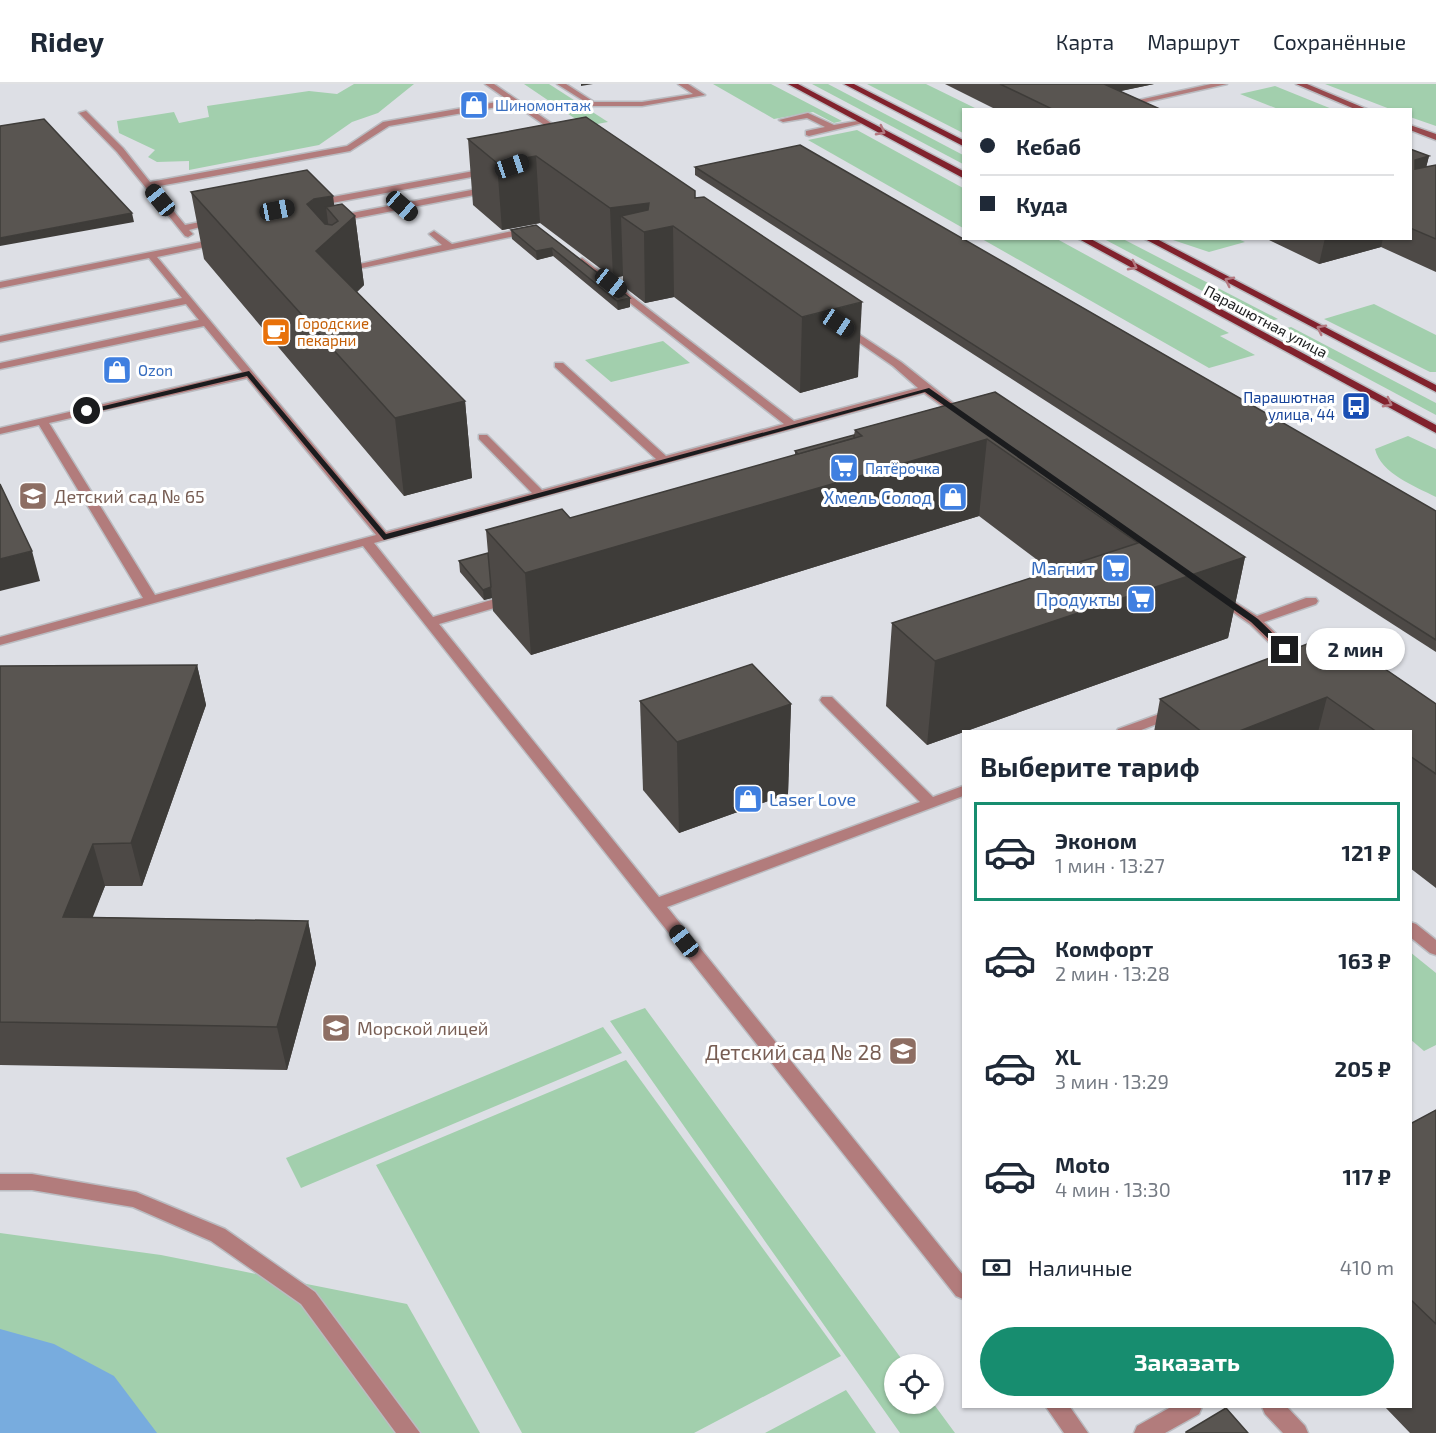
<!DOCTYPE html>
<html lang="ru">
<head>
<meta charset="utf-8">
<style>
	:root { --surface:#fff; --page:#f6f6f7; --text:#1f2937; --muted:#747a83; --line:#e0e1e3; --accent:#178d6f }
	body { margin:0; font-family:"Exo 2",sans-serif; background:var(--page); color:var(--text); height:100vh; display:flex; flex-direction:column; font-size:22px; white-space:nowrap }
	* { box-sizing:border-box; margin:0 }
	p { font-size:20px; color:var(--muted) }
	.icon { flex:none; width:33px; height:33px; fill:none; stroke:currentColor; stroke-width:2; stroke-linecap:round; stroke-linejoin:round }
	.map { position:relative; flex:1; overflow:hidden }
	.drawer { position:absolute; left:962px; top:646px; width:450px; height:678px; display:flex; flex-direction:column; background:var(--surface); border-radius:0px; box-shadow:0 2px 4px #0004 }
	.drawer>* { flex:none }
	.guide { position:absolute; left:962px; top:24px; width:450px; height:132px; border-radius:0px; box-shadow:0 2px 4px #0004; display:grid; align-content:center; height:132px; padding:0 18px; background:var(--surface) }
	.buttons { position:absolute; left:884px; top:1270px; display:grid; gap:12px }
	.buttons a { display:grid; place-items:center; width:60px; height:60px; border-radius:50%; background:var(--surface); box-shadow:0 2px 4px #0004; font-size:30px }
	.end { position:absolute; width:27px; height:27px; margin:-14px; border:8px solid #1b1c1e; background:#fff; box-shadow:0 0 0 3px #fff }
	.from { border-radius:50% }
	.bubble { position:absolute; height:42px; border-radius:21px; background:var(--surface); box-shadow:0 2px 4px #0004; font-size:20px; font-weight:700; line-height:42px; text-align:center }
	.car { position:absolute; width:18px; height:36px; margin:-18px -9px; border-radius:8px; box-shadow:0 0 4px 2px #0007; background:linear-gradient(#222 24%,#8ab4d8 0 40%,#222 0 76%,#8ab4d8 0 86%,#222 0) }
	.guide b { display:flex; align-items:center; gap:21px; height:57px; font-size:22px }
	.guide b+b { border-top:2px solid var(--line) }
	.guide i { width:15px; height:15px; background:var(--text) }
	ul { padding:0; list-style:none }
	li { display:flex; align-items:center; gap:18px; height:99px; margin:0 12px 9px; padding:0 6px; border:3px solid transparent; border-radius:0px }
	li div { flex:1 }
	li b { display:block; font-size:22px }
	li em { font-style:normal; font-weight:700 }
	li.selected { border-color:var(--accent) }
	li>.icon { width:54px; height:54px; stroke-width:1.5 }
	h2 { padding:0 18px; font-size:27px; line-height:72px }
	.pay { display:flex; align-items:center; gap:15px; height:66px; padding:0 18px; font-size:22px }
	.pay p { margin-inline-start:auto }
	.primary-button { display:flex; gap:12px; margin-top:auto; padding:12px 18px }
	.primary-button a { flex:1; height:69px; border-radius:36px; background:var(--accent); color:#fff; font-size:24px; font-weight:700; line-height:69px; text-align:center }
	header { display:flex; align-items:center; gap:36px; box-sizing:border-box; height:84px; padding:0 30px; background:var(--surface); border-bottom:2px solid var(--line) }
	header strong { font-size:28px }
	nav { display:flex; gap:33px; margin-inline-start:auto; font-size:21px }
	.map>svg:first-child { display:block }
	.green { fill:#a2cfad }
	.water { fill:#78acde }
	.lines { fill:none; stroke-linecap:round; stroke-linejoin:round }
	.lane-casing { stroke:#babcc1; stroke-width:3 }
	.secondary-casing { stroke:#babcc1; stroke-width:3 }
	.primary-casing { stroke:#babcc1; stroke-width:3 }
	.lane { fill:#b27c7c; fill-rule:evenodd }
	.secondary { fill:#974a4e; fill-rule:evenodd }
	.primary { fill:#81222d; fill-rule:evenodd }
	.wall { fill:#4d4946 }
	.shaded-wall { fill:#3e3c39 }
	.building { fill:#595551; stroke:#3e3c39; stroke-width:1.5 }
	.oneway { stroke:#b37a81 }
	.route { fill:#1b1c1e }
	.labels { text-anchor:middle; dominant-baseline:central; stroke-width:6; stroke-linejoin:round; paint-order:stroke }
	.far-shop-label { font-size:15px; fill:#366cbe; stroke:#fff; text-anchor:start }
	.far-street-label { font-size:15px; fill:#1b1c1e; stroke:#fff }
	.far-food-label { font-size:15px; fill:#c56008; stroke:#fff; text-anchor:start }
	.far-transit-label { font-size:15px; fill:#164399; stroke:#fff; text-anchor:end }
	.education-label { font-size:18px; fill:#785e54; stroke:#fff; text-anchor:start }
	.shop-label { font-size:18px; fill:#366cbe; stroke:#fff; text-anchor:end }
	.near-education-label { font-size:21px; fill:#785e54; stroke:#fff; text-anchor:end }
</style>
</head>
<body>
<header>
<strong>Ridey</strong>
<nav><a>Карта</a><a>Маршрут</a><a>Сохранённые</a></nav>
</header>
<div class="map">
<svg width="1436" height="1349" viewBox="0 0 1436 1349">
	<rect width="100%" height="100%" fill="#dddfe5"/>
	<!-- green -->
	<g class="green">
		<polygon points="354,0 414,0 378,29 352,38 319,61 189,86 189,77 157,78 148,73 155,66 119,49 117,37 174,28 179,39 209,33 207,22 309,7 337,10"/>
		<polygon points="524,0 549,0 608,38 586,42"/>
		<polygon points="713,0 771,0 842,37 834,39 813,28 774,35"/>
		<polygon points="812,0 828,0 963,71 963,80"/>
		<polygon points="867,0 926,0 977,25 963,26 963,49"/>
		<polygon points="1325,0 1436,0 1436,42 1410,33 1410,26 1390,25"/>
		<polygon points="1275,2 1332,25 1278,25 1240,10"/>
		<polygon points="857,46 963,104 963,144 808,56"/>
		<polygon points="982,155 1057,155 1229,249 1220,252 1255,271 1209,284"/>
		<polygon points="1104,155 1123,155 1278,235 1263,239"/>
		<polygon points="1170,155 1238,155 1245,158 1209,168"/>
		<polygon points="1374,220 1436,251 1436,288 1430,288 1324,235"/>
		<polygon points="1291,243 1436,319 1436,331 1277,246"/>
		<polygon points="663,257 690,279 611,298 585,276"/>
		<path d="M1408 352 1436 365V413C1415 402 1381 390 1375 365Z"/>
		<polygon points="1410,868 1436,889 1436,961 1424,967 1410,955"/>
		<polygon points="645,924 906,1281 894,1281 894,1320 933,1319 955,1349 900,1349 610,937"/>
		<polygon points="603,943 622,969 301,1104 286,1074"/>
		<polygon points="626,976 841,1272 694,1349 522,1349 376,1081"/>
		<polygon points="0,1149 161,1171 407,1220 480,1349 0,1349"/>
		<polygon points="846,1306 876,1349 765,1349"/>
	</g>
	<!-- water -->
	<polygon class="water" points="0,1245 54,1260 114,1292 157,1349 0,1349"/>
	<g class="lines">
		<!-- lane casing -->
		<g class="lane-casing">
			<g id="lane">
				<polygon points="485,0 494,0 570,52 563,54 514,20 389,42 350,67 154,103 185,141 215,135 220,138 189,146 193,150 188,153 185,152 117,68 79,29 86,27 123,64 150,98 347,62 383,38 508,16"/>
				<polygon points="557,0 566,0 594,18 642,18 693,10 678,0 688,0 705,11 642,22 592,22"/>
				<polygon points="1211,0 1227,0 1133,21 1141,26 1130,26 1121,20"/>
				<polygon points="808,29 834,41 863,36 867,38 809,52 806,51 806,47 825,43 807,34 783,38 779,36"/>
				<polygon points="490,84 493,85 493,89 316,122 311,119 316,116"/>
				<polygon points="492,102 496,105 495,107 336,138 331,135 336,132"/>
				<polygon points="531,143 536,146 534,148 343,188 338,185 442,161 429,150 434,147 452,160"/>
				<path d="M221 154 226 157 224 159 157 173 386 448 532 409 479 355V351H487L542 406 656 375 555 283V279H563L666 372 784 340 579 179 577 177 582 174 794 337 918 304 893 282 841 246 840 244 845 241 901 278 968 331V335H960L924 309 374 459 433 533 505 512H515L517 515 515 518 439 540 659 813 920 718 822 619 820 616 822 613H832L933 713 963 702V712L667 823 963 1191V1215L956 1212 363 462 0 561V553L143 514 39 341 0 350V344L242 288 204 242 0 285V279L199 236 186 220 0 258V252L182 214 149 174 0 204V198ZM247 294 376 451 155 511 49 339Z"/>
				<polygon points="1219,508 1257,532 1306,514 1316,514 1318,517 1316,520 1264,538 1305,578 1307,581 1305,584 1295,584 1250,540 1214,515 1212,512"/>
				<polygon points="1173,625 1178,626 1180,629 1178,632 1136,648 1116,648 1118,645"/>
				<polygon points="1410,838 1416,840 1436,856 1436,871 1430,869 1410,853"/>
				<polygon points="0,1090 32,1090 136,1108 225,1145 315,1208 420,1349 396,1349 301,1220 211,1157 133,1123 32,1106 0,1106"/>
				<polygon points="1046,1323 1070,1323 1088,1349 1064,1349"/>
				<polygon points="1171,1323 1202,1323 1199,1330 1165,1349 1134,1349 1137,1342"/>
				<polygon points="1262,1323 1287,1323 1305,1342 1308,1349 1283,1349 1265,1330"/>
			</g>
		</g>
		<!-- secondary casing -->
		<g class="secondary-casing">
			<g id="secondary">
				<polygon points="1296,0 1307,0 1369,26 1357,26"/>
				<polygon points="1410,41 1436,50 1436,56 1410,46"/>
			</g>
		</g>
		<!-- primary casing -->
		<g class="primary-casing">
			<g id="primary">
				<polygon points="788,0 798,0 963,87 963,94"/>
				<polygon points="844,0 854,0 963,56 963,62"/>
				<polygon points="1077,154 1089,154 1436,341 1436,349"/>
				<polygon points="1143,154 1155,154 1436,301 1436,308"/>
			</g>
		</g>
		<!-- lane -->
		<use href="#lane" class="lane"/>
		<!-- secondary -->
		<use href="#secondary" class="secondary"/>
		<!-- primary -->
		<use href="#primary" class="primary"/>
	</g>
	<!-- wall -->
	<g class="wall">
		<polygon points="945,0 1154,0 1120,7 1162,26 997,26"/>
		<polygon points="586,33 695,114 858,293 800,309 674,213 645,219 623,202 623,192 613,194 540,139 502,146 473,121 468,55"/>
		<polygon points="1410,65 1429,72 1426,83 1436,81 1436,188 1381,163 1319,180 1269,156 1269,154 1410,154"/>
		<polygon points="695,83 1436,427 1436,568 695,91"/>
		<polygon points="191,108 334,122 355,132 364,201 357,208 465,317 472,394 404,412 204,175"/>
		<polygon points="536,141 630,214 630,223 618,226 553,172 537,176 512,155 511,146"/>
		<polygon points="995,308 1245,473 1228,554 927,661 886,622 892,539 1052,487 979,432 531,571 493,527 492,514 484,516 460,488 459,477 488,469 486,446 570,434 795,371 795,367 854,351 855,346"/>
		<polygon points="1334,550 1436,620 1436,804 1410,784 1410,648 1154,648 1160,615"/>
		<polygon points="197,581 206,621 142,802 105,802 92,833 308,837 316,880 287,986 0,981 0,582"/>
		<polygon points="640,617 791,620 788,710 679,749 643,706"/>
		<polygon points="1436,1026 1436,1349 1410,1349 1385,1323 1410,1323 1410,1040"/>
	</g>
	<!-- shaded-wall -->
	<g class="shaded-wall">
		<polygon points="581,0 593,0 581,2"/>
		<polygon points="1081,0 1154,0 1079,16"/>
		<polygon points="536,72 540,139 502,146 497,79"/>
		<polygon points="1429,72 1422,100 1410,103 1415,76"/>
		<polygon points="333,112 336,134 326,123 330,154 355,132 364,201 326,237 307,120 314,115"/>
		<polygon points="649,119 673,142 674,213 645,219 644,148 621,132 623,192 613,194 610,124"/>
		<polygon points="132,129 134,138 0,162 0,154"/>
		<polygon points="1325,154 1383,154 1381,163 1319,180"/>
		<polygon points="552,164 553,172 537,176 536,167"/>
		<polygon points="630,214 630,223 618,226 617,217"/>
		<polygon points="862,218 858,293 800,309 802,233"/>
		<polygon points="465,317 472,394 404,412 395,334"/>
		<polygon points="987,355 979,432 531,571 525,489"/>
		<polygon points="32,467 40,497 0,507 0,475"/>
		<polygon points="1245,473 1228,554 927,661 935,577"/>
		<polygon points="491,503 492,514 484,516 483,506"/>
		<polygon points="197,581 206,621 142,802 131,759"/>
		<polygon points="1327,613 1318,648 1237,648"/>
		<polygon points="791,620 788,710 679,749 677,658"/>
		<polygon points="93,760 105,802 76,876 63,833"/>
		<polygon points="308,837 316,880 287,986 277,943"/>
	</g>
	<!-- building -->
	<g class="building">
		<polygon points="1000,0 1104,0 1162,26 1054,26"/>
		<polygon points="586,33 695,107 695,114 704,113 862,218 802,233 673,142 644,148 621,132 648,126 649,119 610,124 536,72 497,79 468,55"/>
		<polygon points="44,35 132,129 0,154 0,42"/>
		<polygon points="800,61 1436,427 1436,556 695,83"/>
		<polygon points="1410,65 1429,72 1415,76 1415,85 1436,81 1436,155 1410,144"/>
		<polygon points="307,86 333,112 314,115 307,120 325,140 332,141 338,137 326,123 342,120 355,132 316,167 465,317 395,334 191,108"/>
		<polygon points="536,141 630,214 617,217 552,164 536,167 511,146"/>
		<polygon points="995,308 1245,473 935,577 892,539 1138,459 987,355 525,489 486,446 562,425 570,434 862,352 855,346"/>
		<polygon points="854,351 854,354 798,370 795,367"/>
		<polygon points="0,400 32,467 0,475"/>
		<polygon points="488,469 491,503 483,506 459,477"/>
		<polygon points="1334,550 1436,620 1436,690 1410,672 1410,648 1377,648 1327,613 1237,648 1202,648 1160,615"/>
		<polygon points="752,580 791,620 677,658 640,617"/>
		<polygon points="197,581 131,759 93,760 63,833 308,837 277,943 0,938 0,582"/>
		<polygon points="1436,1026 1436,1240 1410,1215 1410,1040"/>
		<polygon points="1226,1324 1248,1349 1186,1349 1186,1348"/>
	</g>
	<!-- one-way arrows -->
	<defs><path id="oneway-chevron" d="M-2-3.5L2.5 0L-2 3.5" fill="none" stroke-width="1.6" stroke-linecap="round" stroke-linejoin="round" transform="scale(1.5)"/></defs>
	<g class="oneway">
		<use href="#oneway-chevron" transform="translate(881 47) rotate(28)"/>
		<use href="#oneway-chevron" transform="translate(1133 182) rotate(28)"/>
		<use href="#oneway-chevron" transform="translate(1229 197) rotate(-153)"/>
		<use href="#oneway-chevron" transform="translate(1321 245) rotate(-153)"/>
		<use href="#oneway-chevron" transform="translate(1388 319) rotate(28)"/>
	</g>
	<!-- route -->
	<polygon class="route" points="249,287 386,450 929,304 1258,535 1290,566 1282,568 1251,538 925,308 384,456 247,292 87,330 83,327"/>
	<!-- icons -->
	<defs>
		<g id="shop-square" transform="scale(1.5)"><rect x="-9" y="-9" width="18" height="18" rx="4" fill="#3f7fe0" stroke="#fff"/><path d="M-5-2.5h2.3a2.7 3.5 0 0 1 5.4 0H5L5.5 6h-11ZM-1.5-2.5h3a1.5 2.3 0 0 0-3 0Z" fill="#fff"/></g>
		<g id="cafe-square" transform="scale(1.5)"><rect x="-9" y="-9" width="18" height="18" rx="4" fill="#e8710a" stroke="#fff"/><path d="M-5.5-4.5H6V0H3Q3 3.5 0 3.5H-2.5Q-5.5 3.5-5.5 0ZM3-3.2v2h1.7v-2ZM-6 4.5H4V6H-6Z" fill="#fff"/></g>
		<g id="bus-square" transform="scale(1.5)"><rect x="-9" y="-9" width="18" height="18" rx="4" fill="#1a4fb4" stroke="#fff"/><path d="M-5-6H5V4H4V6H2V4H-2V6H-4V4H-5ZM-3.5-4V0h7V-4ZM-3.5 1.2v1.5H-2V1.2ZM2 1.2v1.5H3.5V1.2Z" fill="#fff"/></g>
		<g id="supermarket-square" transform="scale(1.5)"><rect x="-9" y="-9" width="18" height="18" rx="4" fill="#3f7fe0" stroke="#fff"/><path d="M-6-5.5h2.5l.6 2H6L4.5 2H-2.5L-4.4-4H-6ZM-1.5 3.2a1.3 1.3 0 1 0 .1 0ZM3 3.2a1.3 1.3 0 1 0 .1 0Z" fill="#fff"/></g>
		<g id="school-square" transform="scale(1.5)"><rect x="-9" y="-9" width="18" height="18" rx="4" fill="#8d6e63" stroke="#fff"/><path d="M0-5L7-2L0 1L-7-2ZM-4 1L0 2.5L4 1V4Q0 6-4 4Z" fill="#fff"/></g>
		<g id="university-square" transform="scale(1.5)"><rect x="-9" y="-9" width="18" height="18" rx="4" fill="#8d6e63" stroke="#fff"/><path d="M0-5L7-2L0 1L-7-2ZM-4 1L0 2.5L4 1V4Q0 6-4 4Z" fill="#fff"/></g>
	</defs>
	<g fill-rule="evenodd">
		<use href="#shop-square" x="474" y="21"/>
		<use href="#cafe-square" x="276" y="248"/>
		<use href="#shop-square" x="117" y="286"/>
		<use href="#bus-square" x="1356" y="322"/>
		<use href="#supermarket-square" x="844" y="384"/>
		<use href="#school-square" x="33" y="412"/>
		<use href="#shop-square" x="953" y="413"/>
		<use href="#supermarket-square" x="1116" y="484"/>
		<use href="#supermarket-square" x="1141" y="515"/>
		<use href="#shop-square" x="748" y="715"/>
		<use href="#university-square" x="336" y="944"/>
		<use href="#school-square" x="903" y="967"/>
	</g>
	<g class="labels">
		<!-- far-shop labels -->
		<g class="far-shop-label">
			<text x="495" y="21">Шиномонтаж</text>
			<text x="138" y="286">Ozon</text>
			<text x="865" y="384">Пятёрочка</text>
		</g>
		<!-- far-street labels -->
		<g class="far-street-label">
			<text transform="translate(1266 237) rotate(28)">Парашютная улица</text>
		</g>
		<!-- far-food labels -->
		<g class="far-food-label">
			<text x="297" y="239">Городские<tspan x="297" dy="17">пекарни</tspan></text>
		</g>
		<!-- far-transit labels -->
		<g class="far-transit-label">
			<text x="1335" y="313">Парашютная<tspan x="1335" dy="17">улица, 44</tspan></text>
		</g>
		<!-- education labels -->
		<g class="education-label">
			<text x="54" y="412">Детский сад № 65</text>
			<text x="357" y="944">Морской лицей</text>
		</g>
		<!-- shop labels -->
		<g class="shop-label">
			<text x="932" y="413">Хмель Солод</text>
			<text x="1095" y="484">Магнит</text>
			<text x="1120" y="515">Продукты</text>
			<text x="769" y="715" text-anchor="start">Laser Love</text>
		</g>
		<!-- near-education labels -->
		<g class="near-education-label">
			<text x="882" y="967">Детский сад № 28</text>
		</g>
	</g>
</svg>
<div class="buttons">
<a><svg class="icon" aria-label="locate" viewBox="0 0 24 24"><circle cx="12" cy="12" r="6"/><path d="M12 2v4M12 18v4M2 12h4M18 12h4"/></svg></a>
</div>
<i class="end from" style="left:87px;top:327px"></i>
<i class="end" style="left:1285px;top:566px"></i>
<div class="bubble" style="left:1306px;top:544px;width:99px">2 мин</div>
<i class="car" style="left:512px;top:82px;rotate:71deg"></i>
<i class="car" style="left:160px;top:116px;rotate:321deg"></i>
<i class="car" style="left:402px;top:122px;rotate:131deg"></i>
<i class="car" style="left:277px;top:126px;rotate:79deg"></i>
<i class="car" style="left:611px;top:199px;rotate:128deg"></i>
<i class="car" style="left:838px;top:239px;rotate:124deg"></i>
<i class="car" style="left:684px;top:857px;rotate:322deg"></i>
<div class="guide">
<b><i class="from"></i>Кебаб</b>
<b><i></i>Куда</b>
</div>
<section class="drawer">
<h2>Выберите тариф</h2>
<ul>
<li class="selected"><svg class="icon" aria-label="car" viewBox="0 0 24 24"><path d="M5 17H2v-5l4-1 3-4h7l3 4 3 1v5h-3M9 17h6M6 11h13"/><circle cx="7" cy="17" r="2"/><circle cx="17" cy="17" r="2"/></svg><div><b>Эконом</b><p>1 мин · 13:27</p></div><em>121 ₽</em></li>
<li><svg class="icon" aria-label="car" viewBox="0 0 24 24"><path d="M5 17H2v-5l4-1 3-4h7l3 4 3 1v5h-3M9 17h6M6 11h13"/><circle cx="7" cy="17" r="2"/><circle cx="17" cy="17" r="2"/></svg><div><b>Комфорт</b><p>2 мин · 13:28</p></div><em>163 ₽</em></li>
<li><svg class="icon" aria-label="car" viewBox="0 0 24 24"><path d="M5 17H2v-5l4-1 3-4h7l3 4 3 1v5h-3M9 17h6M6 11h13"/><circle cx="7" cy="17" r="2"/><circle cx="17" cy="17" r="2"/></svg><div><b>XL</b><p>3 мин · 13:29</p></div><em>205 ₽</em></li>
<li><svg class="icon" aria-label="car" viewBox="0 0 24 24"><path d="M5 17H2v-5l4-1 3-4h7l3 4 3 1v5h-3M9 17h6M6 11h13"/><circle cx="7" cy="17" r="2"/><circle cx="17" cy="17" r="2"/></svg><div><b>Moto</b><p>4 мин · 13:30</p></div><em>117 ₽</em></li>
</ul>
<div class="pay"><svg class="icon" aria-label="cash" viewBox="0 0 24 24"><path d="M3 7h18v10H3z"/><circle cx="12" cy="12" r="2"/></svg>Наличные<p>410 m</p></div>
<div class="primary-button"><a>Заказать</a></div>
</section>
</div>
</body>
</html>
